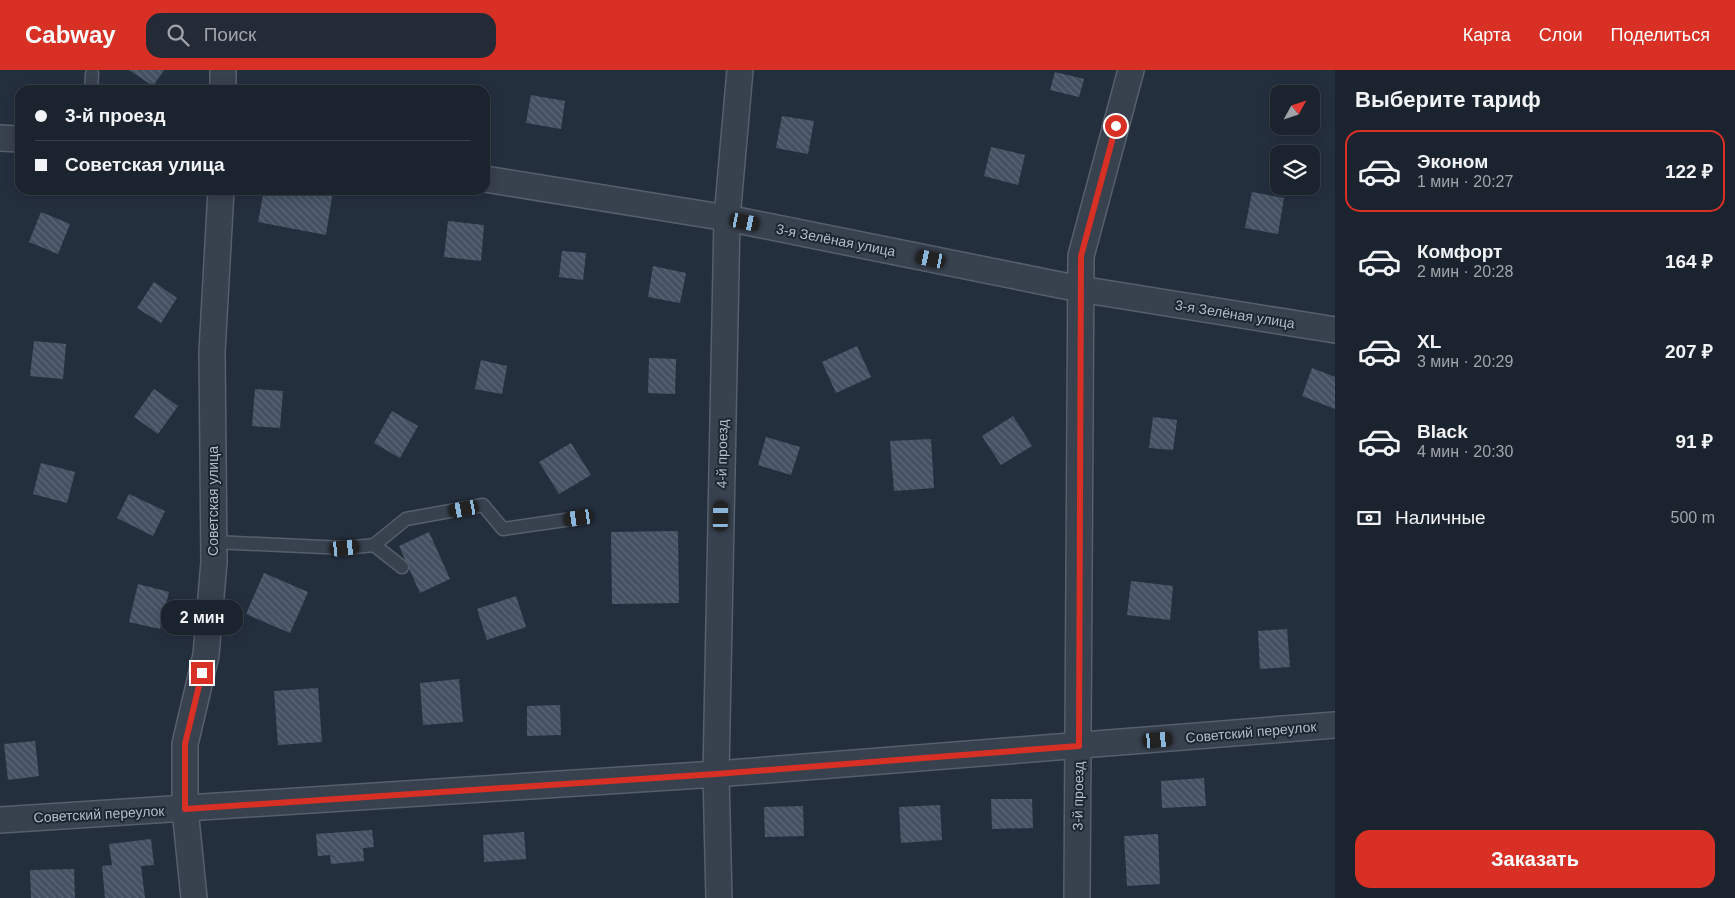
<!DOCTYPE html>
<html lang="ru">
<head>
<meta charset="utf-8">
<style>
	:root { --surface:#1b232e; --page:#242b36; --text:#f1f3f6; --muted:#a0a4aa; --line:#39404a; --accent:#d93025 }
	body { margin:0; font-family:Helvetica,sans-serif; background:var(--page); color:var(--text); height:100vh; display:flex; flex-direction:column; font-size:19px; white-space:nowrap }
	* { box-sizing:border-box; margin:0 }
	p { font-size:16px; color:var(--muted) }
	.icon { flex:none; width:28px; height:28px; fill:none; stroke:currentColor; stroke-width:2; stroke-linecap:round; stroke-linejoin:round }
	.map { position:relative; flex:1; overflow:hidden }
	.sheet { display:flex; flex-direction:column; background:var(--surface); width:400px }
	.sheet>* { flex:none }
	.banner { position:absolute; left:15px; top:15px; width:475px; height:110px; border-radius:15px; box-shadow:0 2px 12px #0003,0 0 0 1px var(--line); display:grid; align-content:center; height:110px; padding:0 20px; background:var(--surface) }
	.needle { width:32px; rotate:50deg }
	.tools { position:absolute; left:1270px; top:15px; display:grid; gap:10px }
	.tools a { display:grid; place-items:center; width:50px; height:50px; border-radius:10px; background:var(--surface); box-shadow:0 2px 12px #0003,0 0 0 1px var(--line); font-size:25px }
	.end { position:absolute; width:22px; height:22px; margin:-11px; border:6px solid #d93025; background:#fff; box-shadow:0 0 0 2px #fff }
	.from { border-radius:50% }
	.bubble { position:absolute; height:35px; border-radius:15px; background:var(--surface); box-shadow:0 2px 12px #0003,0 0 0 1px var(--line); font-size:16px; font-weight:700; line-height:35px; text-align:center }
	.car { position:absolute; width:15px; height:30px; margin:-15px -8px; border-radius:6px; box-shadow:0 0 4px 1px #0007; background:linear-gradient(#222 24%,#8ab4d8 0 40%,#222 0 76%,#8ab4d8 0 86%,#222 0) }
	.banner b { display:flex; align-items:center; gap:18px; height:48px; font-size:19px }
	.banner b+b { border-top:1px solid var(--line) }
	.banner i { width:12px; height:12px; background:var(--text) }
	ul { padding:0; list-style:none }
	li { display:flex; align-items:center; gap:15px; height:82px; margin:0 10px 8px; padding:0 10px; border:2px solid transparent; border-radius:15px }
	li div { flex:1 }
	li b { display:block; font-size:19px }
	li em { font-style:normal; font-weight:700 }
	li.selected { border-color:var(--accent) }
	li>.icon { width:45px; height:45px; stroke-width:1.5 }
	h2 { padding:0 20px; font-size:22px; line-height:60px }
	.pay { display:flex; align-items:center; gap:12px; height:55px; padding:0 20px; font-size:19px }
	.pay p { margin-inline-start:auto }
	.cta { display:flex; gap:10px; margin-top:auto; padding:10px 20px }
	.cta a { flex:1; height:58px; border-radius:15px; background:var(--accent); color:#fff; font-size:20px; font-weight:700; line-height:58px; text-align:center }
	header { display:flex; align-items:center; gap:30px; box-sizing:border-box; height:70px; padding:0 25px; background:var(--accent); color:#fff }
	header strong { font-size:24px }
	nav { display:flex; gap:28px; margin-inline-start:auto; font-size:18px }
	.search { width:350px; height:45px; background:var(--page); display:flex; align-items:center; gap:12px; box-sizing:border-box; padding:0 18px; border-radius:15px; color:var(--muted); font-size:19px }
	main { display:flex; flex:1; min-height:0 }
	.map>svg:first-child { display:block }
	.building { fill:url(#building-back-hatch) }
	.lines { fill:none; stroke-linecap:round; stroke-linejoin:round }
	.service-casing { stroke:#565f6c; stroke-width:15 }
	.minor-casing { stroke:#565f6c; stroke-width:28 }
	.service { stroke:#38414e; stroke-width:12 }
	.minor { stroke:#38414e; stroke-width:25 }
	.route { stroke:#d93025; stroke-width:6 }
	.labels { text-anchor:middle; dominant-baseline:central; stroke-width:4; stroke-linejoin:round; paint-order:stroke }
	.street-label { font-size:14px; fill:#b4bcc9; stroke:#1d2633 }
</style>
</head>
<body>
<header>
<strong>Cabway</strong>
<div class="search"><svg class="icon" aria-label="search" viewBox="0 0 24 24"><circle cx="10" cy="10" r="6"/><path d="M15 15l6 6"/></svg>Поиск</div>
<nav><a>Карта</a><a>Слои</a><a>Поделиться</a></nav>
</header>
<main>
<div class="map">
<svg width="1335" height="828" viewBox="0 0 1335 828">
	<defs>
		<pattern id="building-back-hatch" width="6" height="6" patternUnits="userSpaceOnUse" patternTransform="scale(1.25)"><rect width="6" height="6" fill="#455162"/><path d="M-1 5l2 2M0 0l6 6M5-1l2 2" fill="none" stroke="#5d6877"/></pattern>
	</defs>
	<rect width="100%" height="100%" fill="#242f3e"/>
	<!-- building -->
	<g class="building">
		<polygon points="129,0 164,0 153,16"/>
		<polygon points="1055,2 1084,9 1079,27 1050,20"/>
		<polygon points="531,25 565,31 561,59 526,53"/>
		<polygon points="782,46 814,51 808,84 776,78"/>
		<polygon points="991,77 1025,85 1018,115 984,106"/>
		<polygon points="264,120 333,120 326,165 258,152"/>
		<polygon points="1252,122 1284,128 1278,164 1245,158"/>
		<polygon points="41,142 70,154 58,184 29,172"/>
		<polygon points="448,151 484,155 481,191 444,187"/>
		<polygon points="562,181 586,183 583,210 559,207"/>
		<polygon points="653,196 686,203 680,233 648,227"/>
		<polygon points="154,212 177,228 161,253 137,238"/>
		<polygon points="34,271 66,274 63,309 30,306"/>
		<polygon points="857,276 871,307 836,323 822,292"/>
		<polygon points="649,288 676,289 675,324 648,323"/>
		<polygon points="481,290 507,296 502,324 475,319"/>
		<polygon points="1312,298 1335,307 1335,339 1302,326"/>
		<polygon points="154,319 178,336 158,364 134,347"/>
		<polygon points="255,319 283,321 280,358 252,356"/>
		<polygon points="392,341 418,356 400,388 374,373"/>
		<polygon points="1013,346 1032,376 1001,395 982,366"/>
		<polygon points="1153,347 1177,350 1173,380 1149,378"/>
		<polygon points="766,367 800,377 791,405 758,395"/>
		<polygon points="931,369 934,418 894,421 890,371"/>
		<polygon points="571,373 591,405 559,424 539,392"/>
		<polygon points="41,393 75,402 67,433 33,424"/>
		<polygon points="129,424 165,441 153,466 117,448"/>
		<polygon points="678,461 679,533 612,534 611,462"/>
		<polygon points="429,462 450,509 420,523 399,476"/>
		<polygon points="264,503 308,522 290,563 246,544"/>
		<polygon points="1131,511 1173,516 1170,550 1127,545"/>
		<polygon points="138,514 169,522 160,559 129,552"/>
		<polygon points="516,526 526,557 487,570 477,539"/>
		<polygon points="1287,559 1290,597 1260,599 1258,561"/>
		<polygon points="459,609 463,652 423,655 420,613"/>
		<polygon points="318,618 322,672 278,675 274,621"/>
		<polygon points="560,635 561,665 527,666 527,636"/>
		<polygon points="35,671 39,706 8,710 4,674"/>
		<polygon points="1204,708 1206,736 1162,738 1161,711"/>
		<polygon points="991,729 1032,729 1033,758 992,759"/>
		<polygon points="940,735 942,770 901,773 899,737"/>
		<polygon points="803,736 804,766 765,767 764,737"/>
		<polygon points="372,760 374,777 363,778 364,791 331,794 330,785 318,786 316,764"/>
		<polygon points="524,762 526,789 484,792 483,765"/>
		<polygon points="1158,764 1160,814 1127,816 1124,766"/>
		<polygon points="151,769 154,795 141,796 145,828 105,828 102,796 112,795 109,774"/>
		<polygon points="74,799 75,828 31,828 30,800"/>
	</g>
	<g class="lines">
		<!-- service casing -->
		<g class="service-casing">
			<g id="service">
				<polyline points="91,20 92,4"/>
				<polyline points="214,472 345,478 374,475 406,449 483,435 503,459 579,448"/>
				<polyline points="374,475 402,497"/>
			</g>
		</g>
		<!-- minor casing -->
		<g class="minor-casing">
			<g id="minor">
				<polyline points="223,0 223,20"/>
				<polyline points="0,68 20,69"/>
				<polyline points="485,109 727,148 1080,219 1335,260"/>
				<polyline points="0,750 716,704 1335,655"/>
				<polyline points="194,828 185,739 185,674 206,585 214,492 212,282 221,120"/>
				<polyline points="719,828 716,704 727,148 740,0"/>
				<polyline points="1077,828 1081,186 1131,0"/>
			</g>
		</g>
		<!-- service -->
		<use href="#service" class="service"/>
		<!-- minor -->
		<use href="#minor" class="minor"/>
	</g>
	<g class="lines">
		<!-- route -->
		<polyline class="route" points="202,603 185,674 185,739 716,704 1079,676 1081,186 1116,56"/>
	</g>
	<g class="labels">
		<!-- street labels -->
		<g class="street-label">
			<text transform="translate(836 170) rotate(11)">3-я Зелёная улица</text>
			<text transform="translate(1235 244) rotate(9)">3-я Зелёная улица</text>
			<text transform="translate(722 384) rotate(-89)">4-й проезд</text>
			<text transform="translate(213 431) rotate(-90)">Советская улица</text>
			<text transform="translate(1251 662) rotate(-5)">Советский переулок</text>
			<text transform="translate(1078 726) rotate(-89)">3-й проезд</text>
			<text transform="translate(99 744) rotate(-3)">Советский переулок</text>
		</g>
	</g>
</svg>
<div class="tools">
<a><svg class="needle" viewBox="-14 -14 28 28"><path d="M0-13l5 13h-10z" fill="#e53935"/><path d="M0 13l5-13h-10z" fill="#a0a4aa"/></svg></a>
<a><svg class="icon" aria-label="layers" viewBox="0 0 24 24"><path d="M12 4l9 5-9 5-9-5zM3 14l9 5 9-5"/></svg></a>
</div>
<i class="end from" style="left:1116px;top:56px"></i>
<i class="end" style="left:202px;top:603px"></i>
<div class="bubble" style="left:161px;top:530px;width:82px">2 мин</div>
<i class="car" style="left:745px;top:152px;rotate:101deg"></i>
<i class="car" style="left:931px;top:189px;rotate:282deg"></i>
<i class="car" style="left:464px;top:439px;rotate:260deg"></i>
<i class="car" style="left:721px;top:446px;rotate:1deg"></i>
<i class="car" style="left:579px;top:448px;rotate:262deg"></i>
<i class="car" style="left:345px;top:478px;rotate:84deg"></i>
<i class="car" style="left:1158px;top:670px;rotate:85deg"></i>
<div class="banner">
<b><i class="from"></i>3-й проезд</b>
<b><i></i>Советская улица</b>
</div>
</div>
<section class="sheet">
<h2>Выберите тариф</h2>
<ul>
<li class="selected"><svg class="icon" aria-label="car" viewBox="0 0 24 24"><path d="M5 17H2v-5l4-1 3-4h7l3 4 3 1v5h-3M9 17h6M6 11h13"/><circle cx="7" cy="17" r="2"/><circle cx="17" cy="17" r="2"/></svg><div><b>Эконом</b><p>1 мин · 20:27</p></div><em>122 ₽</em></li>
<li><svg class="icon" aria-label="car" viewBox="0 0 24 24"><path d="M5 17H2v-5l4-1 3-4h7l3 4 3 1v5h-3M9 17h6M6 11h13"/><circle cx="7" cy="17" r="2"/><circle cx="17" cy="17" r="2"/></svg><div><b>Комфорт</b><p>2 мин · 20:28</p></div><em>164 ₽</em></li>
<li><svg class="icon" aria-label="car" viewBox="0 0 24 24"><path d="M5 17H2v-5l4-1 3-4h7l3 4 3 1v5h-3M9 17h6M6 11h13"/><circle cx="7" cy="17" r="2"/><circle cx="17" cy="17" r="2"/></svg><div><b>XL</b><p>3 мин · 20:29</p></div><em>207 ₽</em></li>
<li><svg class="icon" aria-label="car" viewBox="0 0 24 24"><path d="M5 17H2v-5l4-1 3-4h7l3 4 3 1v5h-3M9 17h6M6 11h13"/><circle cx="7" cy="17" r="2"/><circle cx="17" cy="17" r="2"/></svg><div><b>Black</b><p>4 мин · 20:30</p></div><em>91 ₽</em></li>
</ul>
<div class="pay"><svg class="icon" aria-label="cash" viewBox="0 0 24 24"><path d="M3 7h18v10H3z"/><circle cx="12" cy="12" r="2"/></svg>Наличные<p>500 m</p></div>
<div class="cta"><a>Заказать</a></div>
</section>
</main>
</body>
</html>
